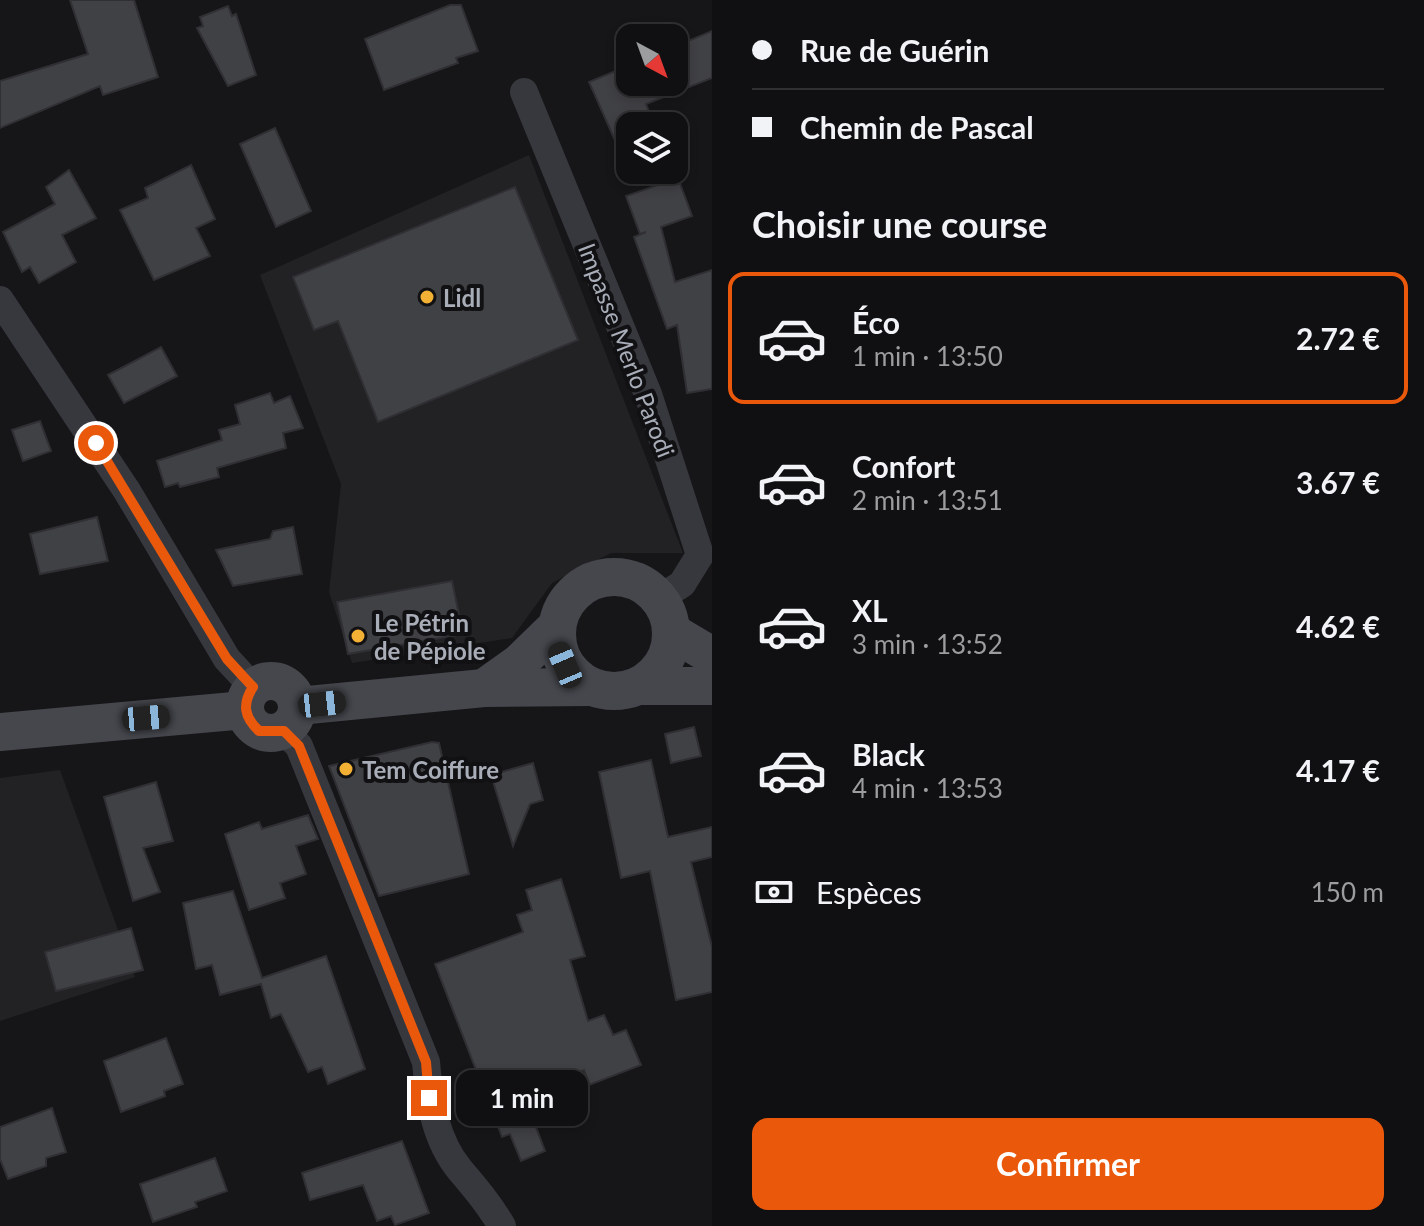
<!DOCTYPE html>
<html lang="fr">
<head>
<meta charset="utf-8">
<style>
	:root { --surface:#101012; --page:#19191b; --text:#f1f3f6; --muted:#9c9d9f; --line:#303032; --accent:#ea580c }
	body { margin:0; font-family:Lato,sans-serif; background:var(--page); color:var(--text); height:100vh; display:flex; flex-direction:column; font-size:30px; white-space:nowrap }
	* { box-sizing:border-box; margin:0 }
	p { font-size:26px; color:var(--muted) }
	.icon { flex:none; width:44px; height:44px; fill:none; stroke:currentColor; stroke-width:2; stroke-linecap:round; stroke-linejoin:round }
	.map { position:relative; flex:1; overflow:hidden }
	.drawer { display:flex; flex-direction:column; background:var(--surface); width:712px }
	.drawer>* { flex:none }
	.guide { display:grid; align-content:center; height:176px; padding:0 40px; background:var(--surface) }
	.needle { width:52px; rotate:139deg }
	.fabs { position:absolute; left:616px; top:24px; display:grid; gap:16px }
	.fabs a { display:grid; place-items:center; width:72px; height:72px; border-radius:16px; background:var(--surface); box-shadow:0 4px 12px #0003,0 0 0 2px var(--line); font-size:40px }
	.end { position:absolute; width:36px; height:36px; margin:-18px; border:10px solid #ea580c; background:#fff; box-shadow:0 0 0 4px #fff }
	.from { border-radius:50% }
	.bubble { position:absolute; height:56px; border-radius:16px; background:var(--surface); box-shadow:0 4px 12px #0003,0 0 0 2px var(--line); font-size:26px; font-weight:700; line-height:56px; text-align:center }
	.car { position:absolute; width:24px; height:48px; margin:-24px -12px; border-radius:10px; box-shadow:0 0 6px 2px #0007; background:linear-gradient(#222 24%,#8ab4d8 0 40%,#222 0 76%,#8ab4d8 0 86%,#222 0) }
	.guide b { display:flex; align-items:center; gap:28px; height:76px; font-size:30px }
	.guide b+b { border-top:2px solid var(--line) }
	.guide i { width:20px; height:20px; background:var(--text) }
	ul { padding:0; list-style:none }
	li { display:flex; align-items:center; gap:24px; height:132px; margin:0 16px 12px; padding:0 24px; border:4px solid transparent; border-radius:16px }
	li div { flex:1 }
	li b { display:block; font-size:30px }
	li em { font-style:normal; font-weight:700 }
	li.active { border-color:var(--accent) }
	li>.icon { width:72px; height:72px; stroke-width:1.5 }
	h2 { padding:0 40px; font-size:36px; line-height:96px }
	.pay { display:flex; align-items:center; gap:20px; height:88px; padding:0 40px; font-size:30px }
	.pay p { margin-inline-start:auto }
	.action { display:flex; gap:16px; margin-top:auto; padding:16px 40px }
	.action a { flex:1; height:92px; border-radius:16px; background:var(--accent); color:#fff; font-size:32px; font-weight:700; line-height:92px; text-align:center }
	main { display:flex; flex:1; min-height:0 }
	.map>svg:first-child { display:block }
	.built { fill:#222225 }
	.building { fill:#404145; stroke:#303034; stroke-width:2 }
	.lines { fill:none; stroke-linecap:round; stroke-linejoin:round }
	.street { stroke:#37383d; stroke-width:28 }
	.secondary { stroke:#45474d; stroke-width:38 }
	.route { stroke:#ea580c; stroke-width:10 }
	.poi-dot { fill:#f2b134; stroke:#111113; stroke-width:3 }
	.labels { text-anchor:middle; dominant-baseline:central; stroke-width:8; stroke-linejoin:round; paint-order:stroke }
	.poi-label { font-size:24px; font-weight:bold; fill:#a8adb8; stroke:#111113; text-anchor:start }
	.street-label { font-size:24px; fill:#a8adb8; stroke:#111113 }
</style>
</head>
<body>
<main>
<div class="map">
<svg width="712" height="1226" viewBox="0 0 712 1226">
	<rect width="100%" height="100%" fill="#161618"/>
	<!-- built -->
	<g class="built">
		<polygon points="529,155 683,553 611,553 552,583 512,638 352,663 329,592 341,484 260,275"/>
		<polygon points="60,770 135,977 0,1021 0,778"/>
	</g>
	<!-- building -->
	<g class="building">
		<polygon points="70,0 134,0 158,77 103,95 100,86 0,128 0,81 88,54"/>
		<polygon points="450,5 461,5 478,51 456,58 458,63 384,90 365,39"/>
		<polygon points="228,6 232,16 236,14 256,75 228,86 197,28 203,26 200,17"/>
		<polygon points="712,31 712,78 646,104 651,117 630,125 630,174 589,82 630,65 630,82 674,82 674,47"/>
		<polygon points="275,128 311,211 276,227 240,144"/>
		<polygon points="191,165 215,219 196,228 210,256 154,280 120,210 148,198 145,188"/>
		<polygon points="69,170 96,218 62,235 76,262 39,283 30,267 22,272 3,232 55,204 46,187"/>
		<polygon points="678,178 692,216 661,227 675,282 712,270 712,389 687,393 677,325 667,329 634,237 646,232 640,234 626,196"/>
		<polygon points="515,187 578,340 378,422 338,321 314,330 293,277"/>
		<polygon points="161,347 177,376 124,403 108,375"/>
		<polygon points="270,393 274,403 290,396 303,428 283,433 286,448 217,468 219,477 180,487 178,483 165,487 157,461 222,440 219,430 240,424 235,405"/>
		<polygon points="40,421 51,451 23,461 12,430"/>
		<polygon points="97,517 108,561 40,574 30,534"/>
		<polygon points="293,527 302,574 233,586 216,550 270,539 273,531"/>
		<polygon points="452,581 463,634 348,654 337,602"/>
		<polygon points="694,727 701,756 671,763 665,734"/>
		<polygon points="432,742 439,743 469,874 379,896 329,766"/>
		<polygon points="651,760 668,837 712,827 712,857 691,862 712,947 712,992 676,1000 650,871 621,878 599,772"/>
		<polygon points="533,763 543,800 530,804 513,846 491,775"/>
		<polygon points="156,782 173,841 143,848 160,892 133,901 104,797"/>
		<polygon points="308,815 318,839 296,846 306,874 280,883 285,898 249,910 225,834 259,822 262,829"/>
		<polygon points="561,879 585,956 570,960 588,1021 604,1015 613,1035 626,1030 641,1065 589,1085 584,1070 523,1093 545,1151 521,1161 510,1134 502,1137 435,964 523,932 517,915 532,910 526,890"/>
		<polygon points="233,891 262,978 326,956 365,1069 328,1084 322,1067 308,1072 281,1014 271,1018 261,984 220,995 212,965 196,969 183,903"/>
		<polygon points="131,928 143,970 56,991 45,952"/>
		<polygon points="166,1038 183,1084 164,1091 165,1096 121,1112 104,1061"/>
		<polygon points="52,1108 66,1152 46,1158 46,1166 8,1179 0,1159 0,1127"/>
		<polygon points="402,1141 429,1213 395,1225 391,1216 377,1221 363,1185 310,1200 302,1173"/>
		<polygon points="215,1158 227,1191 195,1202 197,1207 153,1222 140,1184"/>
	</g>
	<g class="lines">
		<!-- street -->
		<g class="street">
			<polyline points="524,92 648,394 700,555 682,584 660,598"/>
			<polyline points="0,300 127,491 227,659 253,687"/>
			<path d="M284 731 299 746 426 1062C429 1099 435 1140 460 1170 477 1190 488 1203 502 1226"/>
		</g>
		<!-- secondary -->
		<g class="secondary">
			<circle cx="614" cy="634" r="57"/>
			<polyline points="672,632 712,656"/>
			<circle cx="271" cy="707" r="26"/>
			<polyline points="638,686 712,686"/>
			<polyline points="484,688 519,663 556,627"/>
			<polyline points="298,706 484,688 590,687"/>
			<polyline points="0,732 245,710"/>
		</g>
	</g>
	<g class="lines">
		<!-- route -->
		<path class="route" d="M96 443 227 659 253 687C242 704 244 717 259 731H284L299 746 426 1062 429 1098"/>
	</g>
	<!-- markers -->
	<g class="poi-dot">
		<circle cx="427" cy="297" r="8"/>
		<circle cx="358" cy="636" r="8"/>
		<circle cx="346" cy="769" r="8"/>
	</g>
	<g class="labels">
		<!-- poi labels -->
		<g class="poi-label">
			<text x="443" y="297">Lidl</text>
			<text x="374" y="622">Le Pétrin<tspan x="374" dy="28">de Pépiole</tspan></text>
			<text x="362" y="769">Tem Coiffure</text>
		</g>
		<!-- street labels -->
		<g class="street-label">
			<text transform="translate(627 350) rotate(69)">Impasse Merlo Parodi</text>
		</g>
	</g>
</svg>
<div class="fabs">
<a><svg class="needle" viewBox="-14 -14 28 28"><path d="M0-13l5 13h-10z" fill="#e53935"/><path d="M0 13l5-13h-10z" fill="#9c9d9f"/></svg></a>
<a><svg class="icon" aria-label="layers" viewBox="0 0 24 24"><path d="M12 4l9 5-9 5-9-5zM3 14l9 5 9-5"/></svg></a>
</div>
<i class="end from" style="left:96px;top:443px"></i>
<i class="end" style="left:429px;top:1098px"></i>
<div class="bubble" style="left:456px;top:1070px;width:132px">1 min</div>
<i class="car" style="left:565px;top:665px;rotate:337deg"></i>
<i class="car" style="left:322px;top:704px;rotate:84deg"></i>
<i class="car" style="left:146px;top:718px;rotate:85deg"></i>
</div>
<section class="drawer">
<div class="guide">
<b><i class="from"></i>Rue de Guérin</b>
<b><i></i>Chemin de Pascal</b>
</div>
<h2>Choisir une course</h2>
<ul>
<li class="active"><svg class="icon" aria-label="car" viewBox="0 0 24 24"><path d="M5 17H2v-5l4-1 3-4h7l3 4 3 1v5h-3M9 17h6M6 11h13"/><circle cx="7" cy="17" r="2"/><circle cx="17" cy="17" r="2"/></svg><div><b>Éco</b><p>1 min · 13:50</p></div><em>2.72 €</em></li>
<li><svg class="icon" aria-label="car" viewBox="0 0 24 24"><path d="M5 17H2v-5l4-1 3-4h7l3 4 3 1v5h-3M9 17h6M6 11h13"/><circle cx="7" cy="17" r="2"/><circle cx="17" cy="17" r="2"/></svg><div><b>Confort</b><p>2 min · 13:51</p></div><em>3.67 €</em></li>
<li><svg class="icon" aria-label="car" viewBox="0 0 24 24"><path d="M5 17H2v-5l4-1 3-4h7l3 4 3 1v5h-3M9 17h6M6 11h13"/><circle cx="7" cy="17" r="2"/><circle cx="17" cy="17" r="2"/></svg><div><b>XL</b><p>3 min · 13:52</p></div><em>4.62 €</em></li>
<li><svg class="icon" aria-label="car" viewBox="0 0 24 24"><path d="M5 17H2v-5l4-1 3-4h7l3 4 3 1v5h-3M9 17h6M6 11h13"/><circle cx="7" cy="17" r="2"/><circle cx="17" cy="17" r="2"/></svg><div><b>Black</b><p>4 min · 13:53</p></div><em>4.17 €</em></li>
</ul>
<div class="pay"><svg class="icon" aria-label="cash" viewBox="0 0 24 24"><path d="M3 7h18v10H3z"/><circle cx="12" cy="12" r="2"/></svg>Espèces<p>150 m</p></div>
<div class="action"><a>Confirmer</a></div>
</section>
</main>
</body>
</html>
